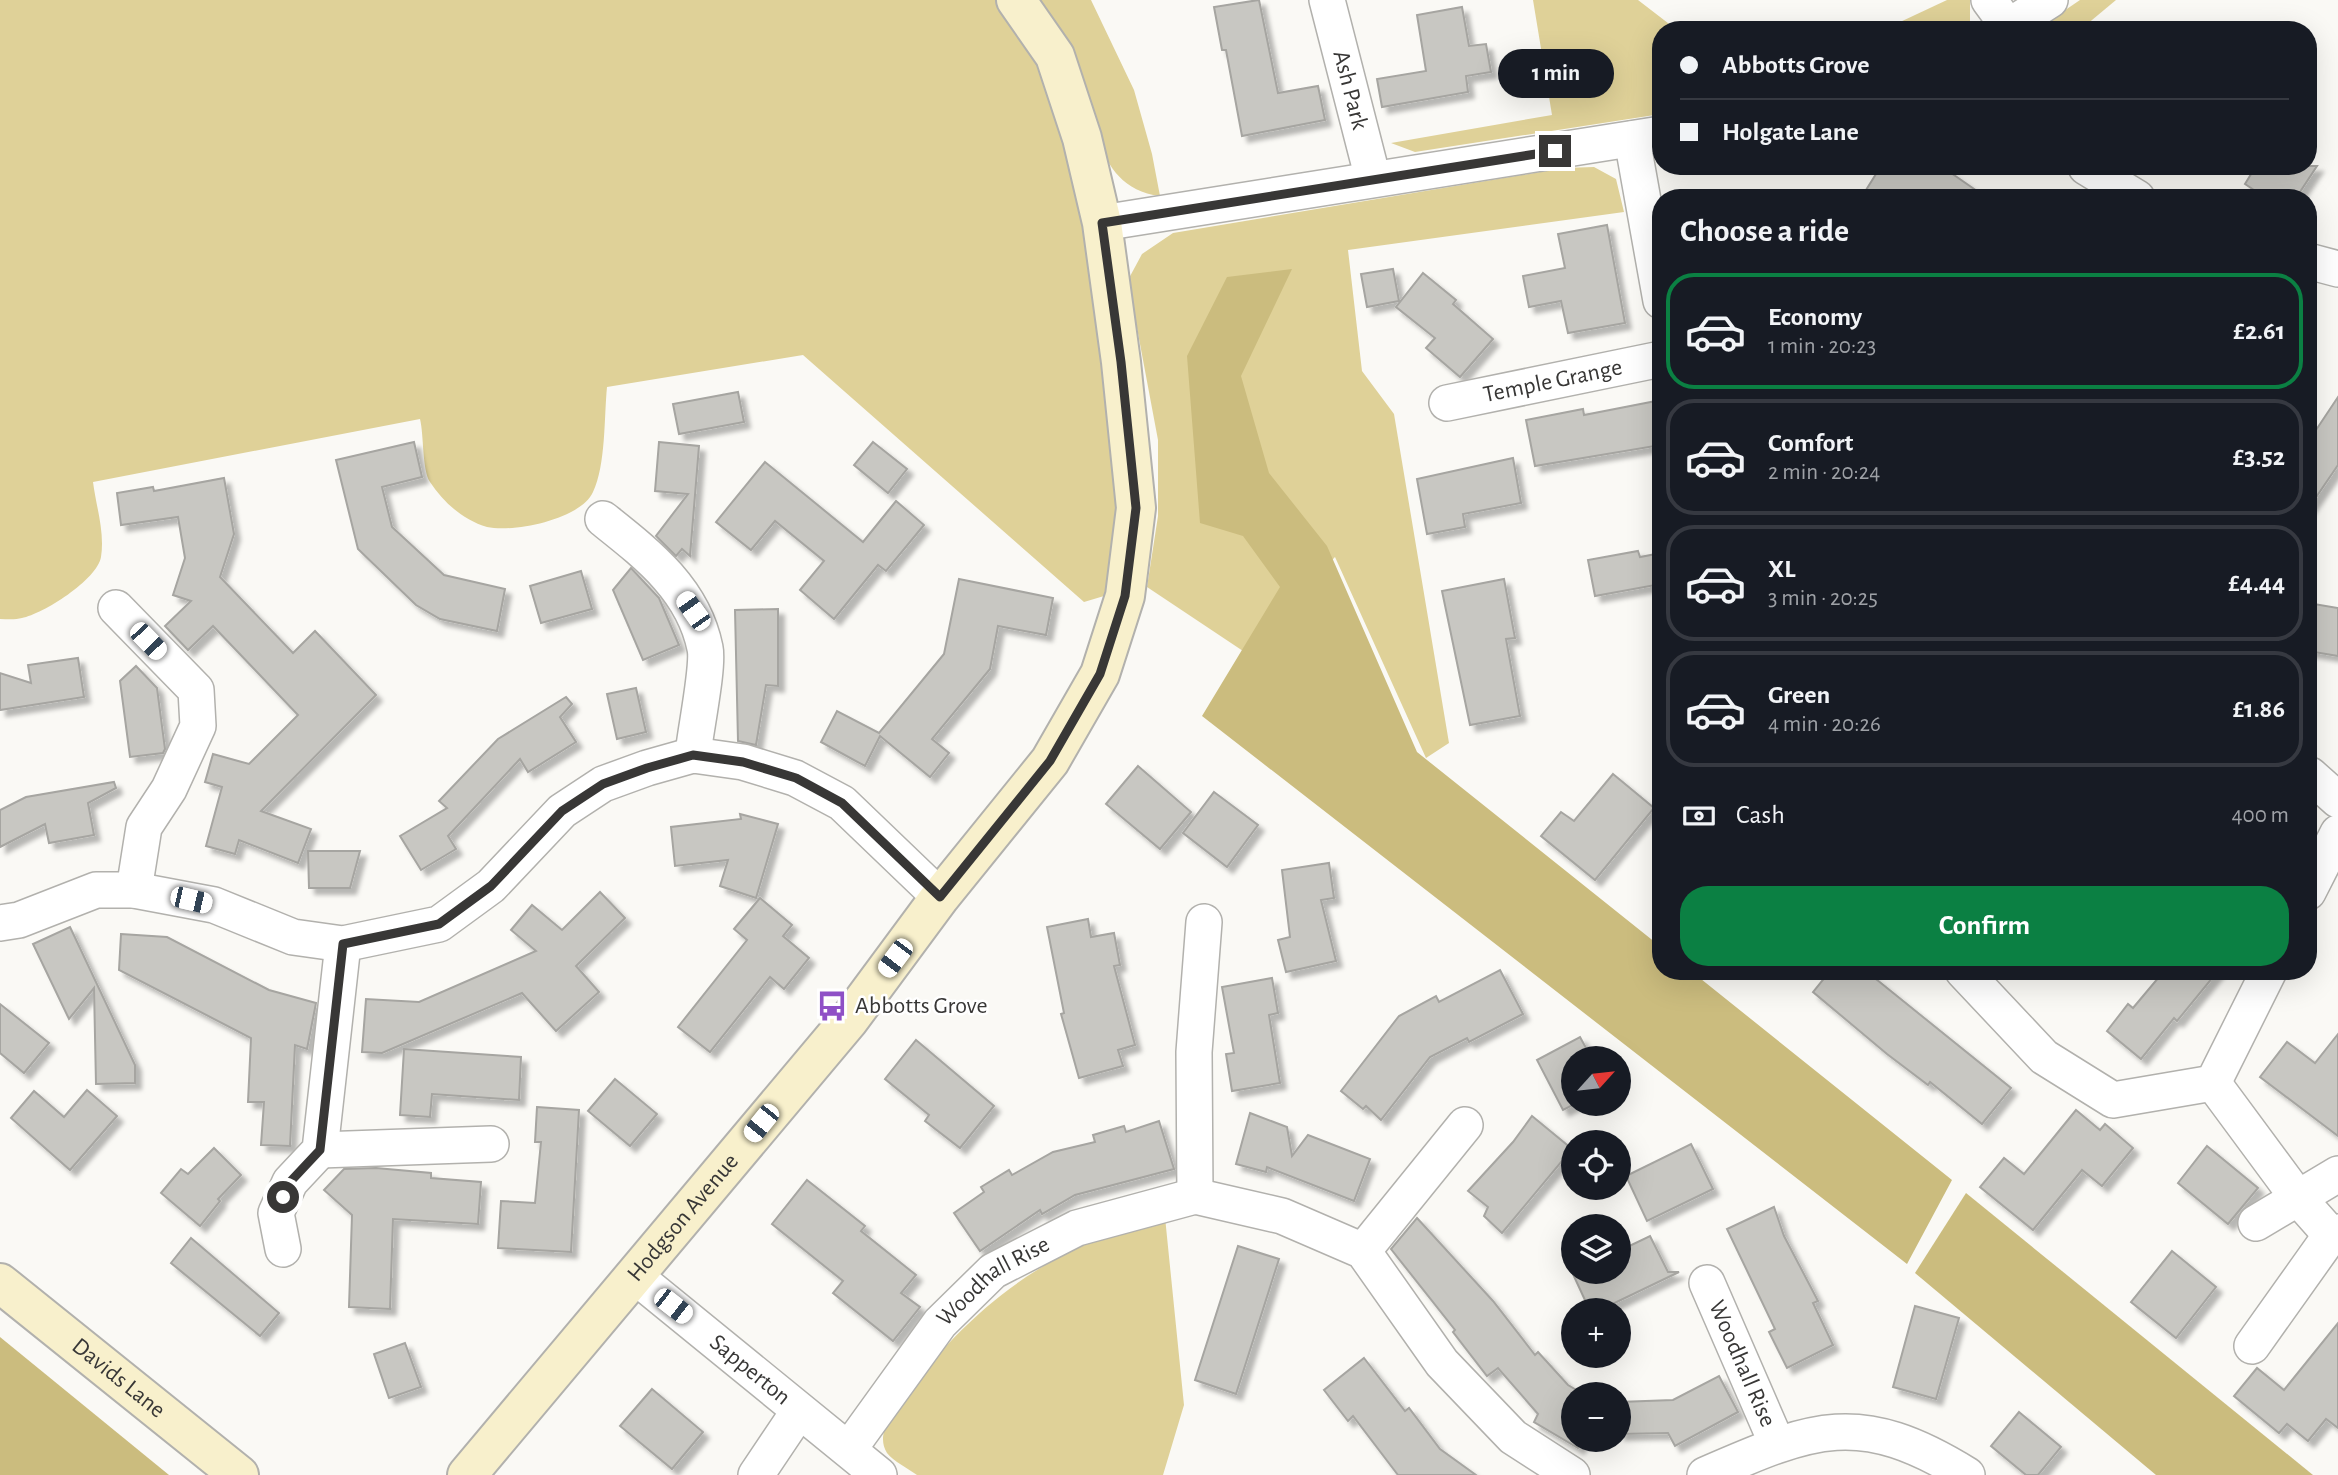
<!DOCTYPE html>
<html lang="en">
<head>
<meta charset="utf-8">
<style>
	:root { --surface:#171b24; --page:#20242c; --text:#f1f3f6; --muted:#9ea1a6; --line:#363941; --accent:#0b8043 }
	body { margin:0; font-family:"Alegreya Sans",sans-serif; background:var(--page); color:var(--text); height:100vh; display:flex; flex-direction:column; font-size:26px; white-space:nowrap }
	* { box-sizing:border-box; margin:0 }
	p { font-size:23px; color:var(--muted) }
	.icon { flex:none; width:38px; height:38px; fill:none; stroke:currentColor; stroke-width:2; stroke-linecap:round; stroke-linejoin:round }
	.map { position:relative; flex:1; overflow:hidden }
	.details { position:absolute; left:1652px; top:189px; width:665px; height:791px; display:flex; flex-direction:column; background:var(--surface); border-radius:28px; box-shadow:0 7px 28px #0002 }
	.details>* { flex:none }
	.banner { position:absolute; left:1652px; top:21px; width:665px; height:154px; border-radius:28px; box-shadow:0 7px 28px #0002; display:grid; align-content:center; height:154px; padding:0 28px; background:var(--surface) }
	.needle { width:46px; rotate:63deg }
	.controls { position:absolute; left:1561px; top:1046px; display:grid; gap:14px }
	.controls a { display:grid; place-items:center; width:70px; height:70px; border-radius:50%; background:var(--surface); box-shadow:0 7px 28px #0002; font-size:35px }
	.end { position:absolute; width:32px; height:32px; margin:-16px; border:9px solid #383736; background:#fff; box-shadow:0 0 0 4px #fff }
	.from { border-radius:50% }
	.bubble { position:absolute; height:49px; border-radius:24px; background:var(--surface); box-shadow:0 7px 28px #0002; font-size:23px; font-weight:700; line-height:49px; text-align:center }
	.car { position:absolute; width:21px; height:42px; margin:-21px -10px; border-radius:9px; box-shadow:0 0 5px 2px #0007; background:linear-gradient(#fff 24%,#345 0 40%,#fff 0 76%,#345 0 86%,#fff 0) }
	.banner b { display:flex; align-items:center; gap:24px; height:66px; font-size:26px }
	.banner b+b { border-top:2px solid var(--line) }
	.banner i { width:18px; height:18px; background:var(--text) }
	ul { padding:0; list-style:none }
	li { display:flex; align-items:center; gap:21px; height:116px; margin:0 14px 10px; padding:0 14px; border:4px solid var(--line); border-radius:28px }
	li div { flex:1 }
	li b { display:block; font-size:26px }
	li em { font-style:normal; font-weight:700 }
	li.selected { border-color:var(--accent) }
	li>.icon { width:63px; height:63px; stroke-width:1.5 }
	h2 { padding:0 28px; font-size:32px; line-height:84px }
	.pay { display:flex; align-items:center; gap:18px; height:77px; padding:0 28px; font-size:26px }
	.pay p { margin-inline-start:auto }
	.action { display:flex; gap:14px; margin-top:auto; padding:14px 28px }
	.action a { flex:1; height:80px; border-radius:28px; background:var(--accent); color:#fff; font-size:28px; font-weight:700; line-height:80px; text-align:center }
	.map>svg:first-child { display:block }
	.green { fill:#dfd198 }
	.forest { fill:#cbbc7e }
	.building { fill:#c8c7c2; stroke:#a6a5a1; stroke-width:2; filter:url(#shadow) }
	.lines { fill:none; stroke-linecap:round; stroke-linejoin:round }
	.street-casing { stroke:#b2b1ad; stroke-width:38 }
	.secondary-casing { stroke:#b2b1ad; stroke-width:42 }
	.street { stroke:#fff; stroke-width:35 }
	.secondary { stroke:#f8f0cc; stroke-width:38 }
	.route { stroke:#383736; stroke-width:9 }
	.labels { text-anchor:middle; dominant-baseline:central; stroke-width:5; stroke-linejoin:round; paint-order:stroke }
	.street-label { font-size:24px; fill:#383736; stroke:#fff }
	.poi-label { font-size:24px; fill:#383736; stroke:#fff; text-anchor:start }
</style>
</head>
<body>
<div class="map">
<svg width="2338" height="1475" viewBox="0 0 2338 1475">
	<defs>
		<filter id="shadow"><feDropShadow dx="6" dy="6" stdDeviation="2" flood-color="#0004"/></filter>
	</defs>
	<rect width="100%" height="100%" fill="#faf9f5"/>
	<!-- green -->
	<g class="green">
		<path d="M0 0H996L1044 66 1063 126 1083 226 1102 334 1120 516 1114 593 1084 602 803 355 607 387C604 417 606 465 593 492 581 519 514 533 487 527 463 520 443 502 430 482 422 470 424 435 420 419L93 482C96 506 105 532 101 557 97 580 43 614 22 618 15 620 7 619 0 619Z"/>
		<path d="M1036 0H1091L1134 90 1152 154 1160 196C1088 187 1097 101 1070 50 1060 32 1047 16 1036 0Z"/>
		<polygon points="1533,0 1638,0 1677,30 1661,30 1661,114 1415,152 1391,143 1552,115"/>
		<polygon points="1947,0 1970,0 1970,27 1967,30 1883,30"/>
		<polygon points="2080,0 2116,0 2080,30 2036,30"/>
		<polygon points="1594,167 1616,179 1624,212 1348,250 1362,371 1394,414 1449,743 1426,758 1335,557 1243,651 1147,587 1158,516 1158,440 1128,280 1142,254 1173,233 1564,168"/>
		<path d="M1165 1217 1184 1405 1163 1475H917C909 1469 893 1461 887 1453 875 1434 893 1414 903 1400 949 1334 1010 1278 1084 1245 1109 1233 1138 1226 1165 1217Z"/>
	</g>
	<!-- forest -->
	<g class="forest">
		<polygon points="1292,269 1241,376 1269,473 1327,546 1417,752 1661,947 1661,971 1691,971 1952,1180 1907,1264 1202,716 1280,587 1243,536 1200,523 1187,356 1227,277"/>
		<polygon points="1966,1193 2313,1475 2156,1475 1915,1273"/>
		<polygon points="0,1337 169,1475 0,1475"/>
	</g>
	<!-- building -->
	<g class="building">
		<polygon points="1259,0 1278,93 1318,86 1325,120 1242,136 1226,50 1222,50 1214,7"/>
		<polygon points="1462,7 1469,46 1486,44 1491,72 1466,76 1468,92 1382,107 1377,79 1426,71 1417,15"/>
		<polygon points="1881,166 1941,166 1987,198 1861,198"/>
		<polygon points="2256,166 2317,166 2296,198 2266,198 2245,184"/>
		<polygon points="1607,225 1625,323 1568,333 1561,301 1529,307 1523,276 1565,268 1558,234"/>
		<polygon points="1393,269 1399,301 1367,307 1361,274"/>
		<polygon points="1423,273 1456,300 1453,304 1493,339 1460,377 1426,348 1435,338 1396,307"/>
		<polygon points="738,392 744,422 679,434 673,404"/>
		<polygon points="2338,397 2338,465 2308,509 2308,442"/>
		<polygon points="1661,400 1661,445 1535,466 1526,420 1583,409 1584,415"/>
		<polygon points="414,442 422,477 382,487 392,527 444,575 505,589 497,631 440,619 416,605 358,549 336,460"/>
		<polygon points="659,442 699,446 690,556 682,549 676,556 656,536 688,494 655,491"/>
		<polygon points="873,442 907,469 888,493 854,465"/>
		<polygon points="1513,458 1521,503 1463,514 1465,527 1427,534 1417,479"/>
		<polygon points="765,462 863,542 896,501 924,525 886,571 878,565 834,619 800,590 824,561 775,521 751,550 716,522"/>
		<polygon points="224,478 234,534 220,577 293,653 315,631 376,695 261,811 311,829 298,863 239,840 235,854 206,846 222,787 205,782 213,754 249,764 298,715 213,626 188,650 165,626 191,601 173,595 185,558 178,517 121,525 117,493 153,487 154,491"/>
		<polygon points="1638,551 1640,557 1661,553 1661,584 1595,596 1588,560"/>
		<polygon points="631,568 659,598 679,645 643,660 613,590"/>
		<polygon points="581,571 592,609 541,623 530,586"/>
		<polygon points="959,579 1053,598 1046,635 998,626 990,669 932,739 949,753 930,777 880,736 865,766 821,742 837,711 879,733 944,654"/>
		<polygon points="1504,579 1515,638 1506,639 1520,716 1470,725 1442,591"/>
		<polygon points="2308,603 2338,608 2338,656 2308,651"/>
		<polygon points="778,609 778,686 766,685 756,745 738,741 735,610"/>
		<polygon points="78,658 84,697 0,710 0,673 31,683 28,665"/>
		<polygon points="136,666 157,688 165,749 163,753 130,757 120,681"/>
		<polygon points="636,688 646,732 617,739 607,694"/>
		<polygon points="566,697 572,704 560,717 576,742 528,772 520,759 448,836 456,849 421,870 400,836 447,808 439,801 498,739"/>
		<polygon points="1138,766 1191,812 1160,849 1106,804"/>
		<polygon points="1613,774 1654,808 1595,880 1541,836 1561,812 1574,821"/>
		<polygon points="114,782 116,788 88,803 94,835 49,843 45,824 0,847 0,810 26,797"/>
		<polygon points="1214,792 1258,825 1227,867 1183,833"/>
		<polygon points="740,814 778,824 756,898 720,886 728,860 675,866 671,827 741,819"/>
		<polygon points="308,851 360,851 350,888 309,888"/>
		<polygon points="1329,863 1334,898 1321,900 1336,961 1286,972 1278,940 1290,937 1282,870"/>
		<polygon points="600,892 625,918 576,966 599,992 556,1031 522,993 382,1053 362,1052 366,999 419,1002 536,951 511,930 532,905 562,930"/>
		<polygon points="760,898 792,925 783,936 809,958 784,989 770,977 710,1052 678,1027 747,940 734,929"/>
		<polygon points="1088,919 1091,937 1114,933 1120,965 1114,966 1135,1045 1118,1050 1123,1066 1079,1078 1061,1014 1064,1013 1047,927"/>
		<polygon points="70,927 135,1065 135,1083 96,1084 94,988 69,1019 33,944"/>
		<polygon points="121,934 167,937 269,990 316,1003 307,1049 295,1045 290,1146 261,1145 264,1102 248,1102 251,1038 119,970"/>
		<polygon points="1500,970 1523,1014 1469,1042 1467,1038 1430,1057 1381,1120 1366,1106 1363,1109 1341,1091 1399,1016 1436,996 1439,1002"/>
		<polygon points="1830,971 1866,971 2011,1088 1982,1124 1930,1082 1928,1085 1887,1054 1813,992"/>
		<polygon points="2164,971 2218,971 2177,1021 2174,1018 2141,1059 2107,1031 2128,1004 2133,1008"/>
		<polygon points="1272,978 1278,1013 1269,1015 1280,1083 1232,1091 1226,1054 1234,1053 1222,987"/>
		<polygon points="0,1004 49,1043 24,1073 0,1053"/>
		<polygon points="2338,1034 2338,1136 2260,1077 2287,1042 2315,1063"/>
		<polygon points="1580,1037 1592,1059 1573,1059 1575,1104 1563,1110 1537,1060"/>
		<polygon points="916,1040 994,1106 960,1148 925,1121 929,1115 885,1079"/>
		<polygon points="404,1049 521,1057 519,1100 432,1094 430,1117 400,1115"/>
		<polygon points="615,1079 657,1114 630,1146 588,1111"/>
		<polygon points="87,1090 117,1116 70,1170 11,1118 34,1091 64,1117"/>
		<polygon points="537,1107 579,1110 571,1252 498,1248 501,1201 535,1203 541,1142 535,1142"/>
		<polygon points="2076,1110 2100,1130 2105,1124 2133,1148 2102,1186 2082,1170 2033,1230 1980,1187 2004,1158 2024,1174"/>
		<polygon points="1250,1113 1287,1127 1292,1156 1308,1135 1370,1159 1354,1201 1267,1167 1266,1172 1236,1164"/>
		<polygon points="1532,1116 1572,1149 1502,1233 1484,1216 1488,1207 1468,1191 1513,1142"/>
		<polygon points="1159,1121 1174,1169 1075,1195 1042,1214 1040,1210 980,1251 954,1213 984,1192 981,1187 1009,1170 1012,1175 1053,1152 1095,1142 1093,1135 1124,1126 1126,1132"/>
		<polygon points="1691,1144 1713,1189 1647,1221 1626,1176"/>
		<polygon points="2207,1146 2258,1188 2228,1224 2178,1183"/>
		<polygon points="214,1148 241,1175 218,1199 220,1201 200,1226 161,1193 181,1169 188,1174"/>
		<polygon points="376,1168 431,1173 431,1178 481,1182 478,1224 393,1219 390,1309 349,1307 352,1215 324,1190 344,1169"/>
		<polygon points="807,1180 865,1226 861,1231 916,1275 901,1293 920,1307 893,1341 833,1293 843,1281 772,1224"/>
		<polygon points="1774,1207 1784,1236 1818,1301 1813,1303 1833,1345 1787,1368 1769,1332 1775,1329 1727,1229"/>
		<polygon points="1417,1218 1493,1301 1535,1355 1538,1352 1568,1385 1585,1395 1573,1395 1573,1440 1583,1440 1578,1448 1534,1422 1538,1414 1498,1368 1487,1376 1453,1332 1455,1330 1391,1249"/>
		<polygon points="1650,1236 1668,1272 1679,1272 1598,1311 1590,1311 1572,1272 1619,1272 1619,1251"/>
		<polygon points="191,1238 279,1313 260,1336 171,1263"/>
		<polygon points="1238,1246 1279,1259 1236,1394 1195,1380"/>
		<polygon points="2172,1251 2216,1287 2176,1338 2131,1302"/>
		<polygon points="1915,1306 1959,1318 1936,1399 1893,1387"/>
		<polygon points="2338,1323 2338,1428 2326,1419 2308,1441 2287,1424 2279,1433 2234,1396 2257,1368 2284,1390"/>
		<polygon points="405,1343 421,1387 389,1398 374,1354"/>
		<polygon points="1364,1358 1405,1411 1409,1408 1440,1449 1476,1475 1398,1475 1353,1416 1348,1421 1324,1390"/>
		<polygon points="1719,1376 1738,1412 1675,1446 1668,1433 1619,1434 1619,1402 1673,1400"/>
		<polygon points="652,1389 703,1432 672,1469 620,1426"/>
		<polygon points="2019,1412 2061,1447 2038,1475 2026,1475 1991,1446"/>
	</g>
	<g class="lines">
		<!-- street casing -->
		<g class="street-casing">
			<g id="street">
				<path id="s1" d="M1327 0 1373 179"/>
				<polyline points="1989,0 2008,26"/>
				<polyline points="2003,30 2050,0"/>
				<polyline points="1632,139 1661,301"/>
				<polyline points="2086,167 2137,198"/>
				<polyline points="1102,223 1661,134"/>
				<polyline points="2308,261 2338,269"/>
				<path id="s2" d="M1447 403 1661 359"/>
				<path d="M603 519C647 554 693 589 705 648 709 666 695 732 693 755"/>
				<polyline points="116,608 196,690 198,726 169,789 144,827 134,890"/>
				<polyline points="2310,775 2338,800"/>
				<polyline points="2308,892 2338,833"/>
				<polyline points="0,923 19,920 96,890 134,890 214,905 293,937 343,944 439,924 491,886 562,811 603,784 647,768 693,755 743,762 795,778 842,803 940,897"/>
				<polyline points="1963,971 2044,1057 2113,1100 2213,1083 2269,971"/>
				<polyline points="2213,1083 2298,1198 2331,1235 2338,1232"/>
				<polyline points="320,1150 491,1144"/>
				<polyline points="1195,1196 1194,1052 1204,922"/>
				<polyline points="2256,1223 2338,1174"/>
				<polyline points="283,1249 276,1213 290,1182 320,1150 343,944"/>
				<polyline points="1363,1251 1465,1125"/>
				<path id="s3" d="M636 1277 879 1475"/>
				<path id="s4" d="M1707 1283 1777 1444"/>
				<polyline points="2252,1346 2331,1235"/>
				<path id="s5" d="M849 1449 940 1323 993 1271 1077 1228 1195 1196 1282 1216 1363 1251 1442 1363 1513 1437 1572 1475"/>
				<polyline points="756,1475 799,1411"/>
				<path d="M1705 1475C1813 1428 1859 1408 1967 1475"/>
			</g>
		</g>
		<!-- secondary casing -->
		<g class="secondary-casing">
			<g id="secondary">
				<path id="s6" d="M0 1283 239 1475"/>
				<path id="s7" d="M467 1475 849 1020 940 897 1050 761 1100 674 1125 596 1136 508 1121 362 1102 223 1082 138 1055 56 1016 0"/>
			</g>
		</g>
		<!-- street -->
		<use href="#street" class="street"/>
		<!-- secondary -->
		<use href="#secondary" class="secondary"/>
	</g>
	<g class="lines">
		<!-- route -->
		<polyline class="route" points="283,1197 290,1182 320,1150 343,944 439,924 491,886 562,811 603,784 647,768 693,755 743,762 796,778 842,803 940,897 1050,761 1100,674 1125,596 1136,508 1121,362 1102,223 1555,151"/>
	</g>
	<!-- icons -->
	<defs>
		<g id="bus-bare" transform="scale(2.415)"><path d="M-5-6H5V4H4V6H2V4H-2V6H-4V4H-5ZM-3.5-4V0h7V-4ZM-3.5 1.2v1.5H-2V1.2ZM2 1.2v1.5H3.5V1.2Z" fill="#8f50c6" stroke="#fff" stroke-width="2.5" paint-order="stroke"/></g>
	</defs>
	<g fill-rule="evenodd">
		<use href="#bus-bare" x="832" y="1006"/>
	</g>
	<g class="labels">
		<!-- street labels -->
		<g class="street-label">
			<text stroke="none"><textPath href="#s1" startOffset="93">Ash Park</textPath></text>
			<text stroke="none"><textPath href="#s2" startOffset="108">Temple Grange</textPath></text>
			<text stroke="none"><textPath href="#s7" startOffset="336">Hodgson Avenue</textPath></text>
			<text stroke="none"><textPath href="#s5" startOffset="224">Woodhall Rise</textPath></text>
			<text stroke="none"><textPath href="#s4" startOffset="88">Woodhall Rise</textPath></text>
			<text stroke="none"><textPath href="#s3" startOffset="147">Sapperton</textPath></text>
			<text stroke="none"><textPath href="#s6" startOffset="152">Davids Lane</textPath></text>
		</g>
		<!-- poi labels -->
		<g class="poi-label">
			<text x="855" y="1006">Abbotts Grove</text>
		</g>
	</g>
</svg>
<div class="controls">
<a><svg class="needle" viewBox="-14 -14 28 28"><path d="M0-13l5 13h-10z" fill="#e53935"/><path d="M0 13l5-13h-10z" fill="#9ea1a6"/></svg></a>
<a><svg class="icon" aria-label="locate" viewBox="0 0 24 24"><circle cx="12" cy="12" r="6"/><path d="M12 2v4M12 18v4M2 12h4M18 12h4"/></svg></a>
<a><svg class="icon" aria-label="layers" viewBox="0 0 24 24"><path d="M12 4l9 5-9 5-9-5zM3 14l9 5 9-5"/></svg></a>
<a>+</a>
<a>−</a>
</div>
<i class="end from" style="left:283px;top:1197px"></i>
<i class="end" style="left:1555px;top:151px"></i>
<div class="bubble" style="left:1498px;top:49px;width:116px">1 min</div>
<i class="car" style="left:693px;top:611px;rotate:325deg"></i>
<i class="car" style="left:148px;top:641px;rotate:136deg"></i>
<i class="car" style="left:191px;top:900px;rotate:103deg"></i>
<i class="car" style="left:895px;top:958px;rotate:217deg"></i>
<i class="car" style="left:761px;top:1123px;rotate:219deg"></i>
<i class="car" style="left:673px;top:1306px;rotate:128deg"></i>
<div class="banner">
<b><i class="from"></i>Abbotts Grove</b>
<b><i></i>Holgate Lane</b>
</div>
<section class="details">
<h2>Choose a ride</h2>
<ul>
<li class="selected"><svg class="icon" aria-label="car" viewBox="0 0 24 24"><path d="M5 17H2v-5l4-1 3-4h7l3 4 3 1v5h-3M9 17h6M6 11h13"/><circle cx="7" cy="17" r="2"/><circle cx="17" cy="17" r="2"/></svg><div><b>Economy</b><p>1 min · 20:23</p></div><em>£2.61</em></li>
<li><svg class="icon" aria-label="car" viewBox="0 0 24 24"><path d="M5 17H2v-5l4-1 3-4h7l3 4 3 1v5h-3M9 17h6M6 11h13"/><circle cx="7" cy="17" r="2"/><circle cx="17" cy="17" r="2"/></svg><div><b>Comfort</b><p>2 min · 20:24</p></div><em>£3.52</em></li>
<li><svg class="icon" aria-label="car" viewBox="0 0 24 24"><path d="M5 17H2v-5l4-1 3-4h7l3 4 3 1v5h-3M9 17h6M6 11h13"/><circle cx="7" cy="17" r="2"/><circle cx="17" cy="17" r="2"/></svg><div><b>XL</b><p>3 min · 20:25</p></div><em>£4.44</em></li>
<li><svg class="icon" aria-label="car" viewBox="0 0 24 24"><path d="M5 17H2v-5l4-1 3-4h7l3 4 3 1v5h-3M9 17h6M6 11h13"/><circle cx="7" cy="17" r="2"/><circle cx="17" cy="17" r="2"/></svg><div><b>Green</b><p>4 min · 20:26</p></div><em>£1.86</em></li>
</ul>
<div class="pay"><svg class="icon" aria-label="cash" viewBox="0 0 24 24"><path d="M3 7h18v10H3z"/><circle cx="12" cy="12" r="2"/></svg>Cash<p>400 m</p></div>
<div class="action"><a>Confirm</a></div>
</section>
</div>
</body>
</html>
